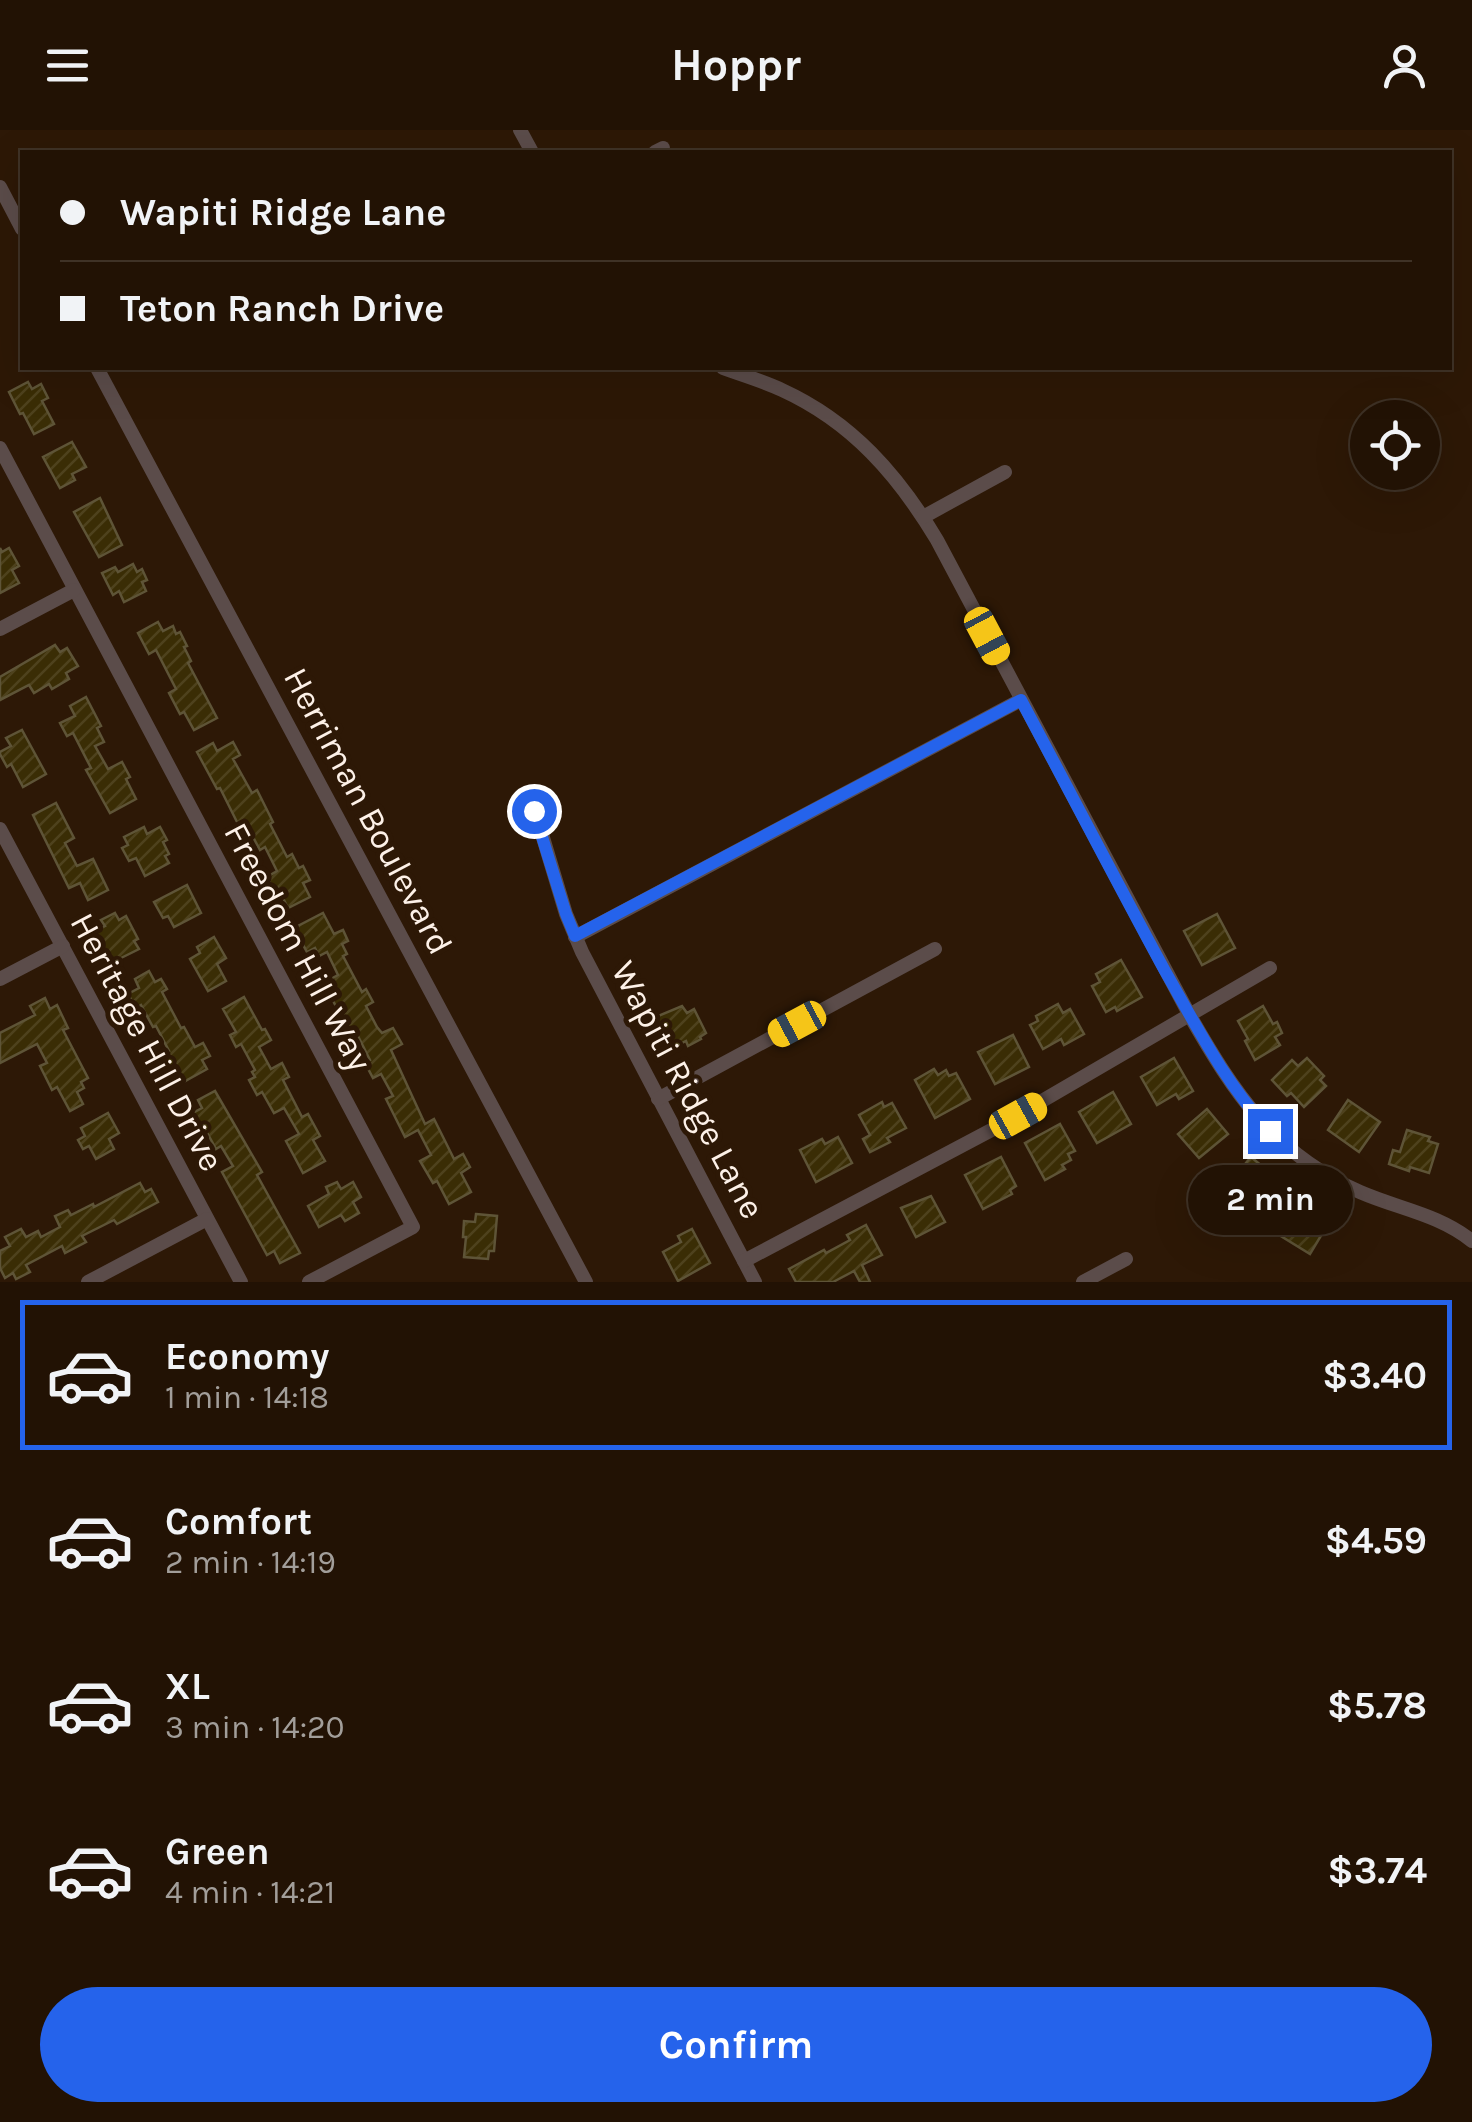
<!DOCTYPE html>
<html lang="en">
<head>
<meta charset="utf-8">
<style>
	:root { --surface:#221204; --page:#2e2013; --text:#f1f3f6; --muted:#a29e9a; --line:#3f3226; --accent:#2563eb }
	body { margin:0; font-family:Karla,sans-serif; background:var(--page); color:var(--text); height:100vh; display:flex; flex-direction:column; font-size:38px; white-space:nowrap }
	* { box-sizing:border-box; margin:0 }
	p { font-size:32px; color:var(--muted) }
	.icon { flex:none; width:55px; height:55px; fill:none; stroke:currentColor; stroke-width:2; stroke-linecap:round; stroke-linejoin:round }
	.map { position:relative; height:1152px; overflow:hidden }
	.panel { display:flex; flex-direction:column; background:var(--surface); flex:1 }
	.panel>* { flex:none }
	.hud { position:absolute; left:20px; top:20px; width:1432px; height:220px; border-radius:0px; box-shadow:0 10px 40px #0002,0 0 0 2px var(--line); display:grid; align-content:center; height:220px; padding:0 40px; background:var(--surface) }
	.tools { position:absolute; left:1350px; top:270px; display:grid; gap:20px }
	.tools a { display:grid; place-items:center; width:90px; height:90px; border-radius:50%; background:var(--surface); box-shadow:0 10px 40px #0002,0 0 0 2px var(--line); font-size:50px }
	.end { position:absolute; width:45px; height:45px; margin:-22px; border:12px solid #2563eb; background:#fff; box-shadow:0 0 0 5px #fff }
	.from { border-radius:50% }
	.bubble { position:absolute; height:70px; border-radius:35px; background:var(--surface); box-shadow:0 10px 40px #0002,0 0 0 2px var(--line); font-size:32px; font-weight:700; line-height:70px; text-align:center }
	.car { position:absolute; width:30px; height:60px; margin:-30px -15px; border-radius:12px; box-shadow:0 0 8px 2px #0007; background:linear-gradient(#f5c518 24%,#345 0 40%,#f5c518 0 76%,#345 0 86%,#f5c518 0) }
	.hud b { display:flex; align-items:center; gap:35px; height:95px; font-size:38px }
	.hud b+b { border-top:2px solid var(--line) }
	.hud i { width:25px; height:25px; background:var(--text) }
	ul { padding:18px 0 0; list-style:none }
	li { display:flex; align-items:center; gap:30px; height:150px; margin:0 20px 15px; padding:0 20px; border:5px solid transparent; border-radius:0px }
	li div { flex:1 }
	li b { display:block; font-size:38px }
	li em { font-style:normal; font-weight:700 }
	li.active { border-color:var(--accent) }
	li>.icon { width:90px; height:90px; stroke-width:1.5 }
	.button { display:flex; gap:20px; margin-top:auto; padding:20px 40px }
	.button a { flex:1; height:115px; border-radius:60px; background:var(--accent); color:#fff; font-size:40px; font-weight:700; line-height:115px; text-align:center }
	header { display:flex; justify-content:space-between; align-items:center; height:130px; padding:0 40px; background:var(--surface); font-size:45px; font-weight:700 }
	.map>svg:first-child { display:block }
	.building { fill:url(#building-hatch); stroke:#5e5437; stroke-width:2.5 }
	.lines { fill:none; stroke-linecap:round; stroke-linejoin:round }
	.minor { stroke:#5b4c4a; stroke-width:14 }
	.route { stroke:#2563eb; stroke-width:12 }
	.labels { text-anchor:middle; dominant-baseline:central; stroke-width:10; stroke-linejoin:round; paint-order:stroke }
	.street-label { font-size:35px; fill:#fdf1e8; stroke:#2d1806 }
</style>
</head>
<body>
<header><svg class="icon" aria-label="menu" viewBox="0 0 24 24"><path d="M4 6h16M4 12h16M4 18h16"/></svg>Hoppr<svg class="icon" aria-label="person" viewBox="0 0 24 24"><circle cx="12" cy="8" r="4"/><path d="M4 21q1-7 8-7t8 7"/></svg></header>
<div class="map">
<svg width="1472" height="1152" viewBox="0 0 1472 1152">
	<defs>
		<pattern id="building-hatch" width="6" height="6" patternUnits="userSpaceOnUse" patternTransform="scale(2.5)"><rect width="6" height="6" fill="#3a2d05"/><path d="M-1 1l2-2M0 6l6-6M5 7l2-2" fill="none" stroke="#4e421d"/></pattern>
	</defs>
	<rect width="100%" height="100%" fill="#2d1806"/>
	<!-- building -->
	<g class="building">
		<polygon points="28,252 32,259 41,254 48,268 42,271 54,294 34,304 23,283 20,284 9,262"/>
		<polygon points="72,312 86,337 72,344 75,350 60,358 43,327"/>
		<polygon points="100,368 122,415 99,427 74,382"/>
		<polygon points="0,418 2,422 9,418 19,436 12,440 19,453 0,463"/>
		<polygon points="133,434 137,442 142,439 147,450 142,452 146,461 124,472 119,461 113,465 102,443 115,437 118,442"/>
		<polygon points="158,492 163,501 173,496 176,504 180,502 187,516 184,517 191,531 188,533 217,588 194,600 184,582 180,584 169,563 176,559 156,520 149,524 138,503"/>
		<polygon points="55,515 60,522 67,518 78,536 66,543 69,549 52,559 49,554 34,563 29,555 0,570 0,547"/>
		<polygon points="86,567 101,596 97,598 104,612 95,616 108,639 122,632 130,647 126,649 136,669 110,683 86,640 91,638 73,603 67,606 60,593 75,586 70,576"/>
		<polygon points="22,600 46,644 23,657 11,634 7,637 0,624 0,622 11,616 6,608"/>
		<polygon points="233,612 240,625 233,629 252,663 257,660 273,692 270,694 287,727 292,724 299,738 303,736 310,750 303,753 310,767 288,778 278,758 274,760 267,747 277,741 265,717 260,720 253,707 246,710 220,658 217,659 197,622 213,613 217,621"/>
		<polygon points="56,673 74,708 65,713 77,736 93,729 108,760 88,770 80,753 69,758 33,685"/>
		<polygon points="144,697 147,704 160,697 167,710 163,712 169,724 165,726 169,733 145,746 136,728 129,731 122,718 128,715 124,707"/>
		<polygon points="187,755 201,783 174,797 168,786 163,788 154,772"/>
		<polygon points="115,783 119,790 126,786 138,809 134,811 139,819 113,832 93,802 105,796 101,790"/>
		<polygon points="323,783 334,804 343,800 348,811 342,814 347,824 343,826 362,862 366,859 373,872 366,876 377,897 382,903 393,898 402,914 391,920 425,994 434,989 454,1029 463,1024 470,1037 461,1043 471,1062 449,1074 437,1051 433,1053 420,1031 431,1025 418,1000 405,1007 386,969 393,966 381,944 373,948 365,933 370,930 355,900 350,903 330,865 336,862 329,850 338,845 327,822 319,826 315,818 307,822 294,798"/>
		<polygon points="1217,784 1235,818 1202,835 1184,801"/>
		<polygon points="214,807 226,828 217,834 226,851 208,861 190,829 200,823 197,817"/>
		<polygon points="1121,830 1142,867 1117,881 1115,877 1106,882 1092,856 1100,852 1096,844"/>
		<polygon points="149,841 155,852 161,849 167,859 162,862 181,898 184,897 195,917 203,913 210,926 202,930 207,939 178,955 162,924 169,921 156,896 153,897 141,875 136,878 128,864 139,858 135,849"/>
		<polygon points="244,867 262,900 265,899 271,910 259,917 271,939 282,933 289,947 283,950 302,987 308,984 320,1006 313,1010 325,1031 303,1043 286,1011 299,1004 284,978 274,983 262,962 257,965 249,950 255,947 252,942 255,940 241,914 236,917 230,905 236,902 223,879"/>
		<polygon points="45,868 50,879 57,875 68,898 63,900 88,948 81,952 84,958 77,962 83,974 70,981 57,957 52,960 40,936 47,933 37,914 0,933 0,903 35,885 30,876"/>
		<polygon points="1058,874 1063,883 1070,879 1084,904 1064,915 1061,909 1043,919 1030,895 1038,891 1036,886"/>
		<polygon points="682,876 687,883 694,879 706,903 700,907 701,909 688,916 686,911 668,920 651,889"/>
		<polygon points="1263,876 1273,894 1277,892 1282,903 1275,907 1280,915 1255,930 1245,911 1248,909 1238,891"/>
		<polygon points="1013,905 1029,937 995,954 978,922"/>
		<polygon points="1174,928 1193,961 1179,969 1176,964 1157,975 1141,947"/>
		<polygon points="1307,928 1324,946 1320,950 1326,956 1304,977 1291,963 1287,966 1272,950 1292,930 1298,936"/>
		<polygon points="934,939 938,945 946,940 949,946 956,943 970,969 935,988 915,950"/>
		<polygon points="215,961 262,1042 257,1045 300,1123 280,1133 274,1121 267,1125 222,1042 233,1036 221,1016 216,1019 203,995 198,997 191,984 202,978 198,970"/>
		<polygon points="1113,962 1131,994 1097,1013 1079,982"/>
		<polygon points="1348,970 1380,992 1359,1022 1328,1000"/>
		<polygon points="882,972 884,977 892,973 906,998 887,1008 890,1012 870,1022 863,1009 870,1005 859,985"/>
		<polygon points="1207,979 1228,1004 1199,1028 1178,1004"/>
		<polygon points="108,983 119,1003 109,1009 114,1019 96,1029 89,1016 83,1019 78,1010 85,1006 81,998"/>
		<polygon points="1060,994 1075,1021 1068,1024 1071,1030 1062,1035 1065,1039 1045,1050 1025,1013"/>
		<polygon points="1407,1000 1430,1007 1428,1011 1438,1014 1429,1043 1410,1037 1409,1041 1389,1034 1393,1020 1400,1022"/>
		<polygon points="838,1007 852,1033 816,1052 800,1020 822,1009 825,1014"/>
		<polygon points="1001,1027 1016,1056 1010,1060 1012,1064 983,1079 965,1045"/>
		<polygon points="1251,1027 1281,1052 1253,1085 1237,1072 1241,1068 1232,1060 1245,1044 1240,1040"/>
		<polygon points="337,1052 341,1059 353,1052 361,1067 353,1072 359,1083 345,1091 341,1085 319,1097 308,1076 329,1064 326,1057"/>
		<polygon points="140,1053 145,1062 151,1059 158,1072 117,1094 114,1090 82,1106 86,1112 65,1123 62,1116 26,1135 30,1142 16,1149 13,1143 5,1148 0,1138 0,1121 10,1116 5,1107 21,1099 26,1107 38,1101 41,1107 60,1097 55,1086 68,1080 71,1085 93,1074 94,1077"/>
		<polygon points="931,1066 945,1092 916,1107 901,1078"/>
		<polygon points="1296,1072 1317,1085 1322,1077 1334,1084 1310,1124 1276,1103"/>
		<polygon points="476,1084 497,1086 494,1121 489,1121 488,1129 464,1127 466,1107 463,1107 464,1091 475,1092"/>
		<polygon points="866,1095 882,1125 862,1135 870,1152 860,1152 854,1141 833,1152 796,1152 789,1139 824,1120 826,1123 850,1110 847,1105"/>
		<polygon points="692,1099 710,1133 678,1151 663,1122 681,1112 678,1106"/>
	</g>
	<g class="lines">
		<!-- minor -->
		<g class="minor">
			<polyline points="520,0 532,22"/>
			<polyline points="655,22 663,18"/>
			<polyline points="0,57 22,99"/>
			<polyline points="97,238 586,1152"/>
			<path d="M723 238C742 245 763 251 782 260 852 292 898 345 937 410L1189 884C1234 963 1274 1024 1360 1062 1399 1079 1438 1084 1472 1111"/>
			<polyline points="0,318 413,1097 309,1152"/>
			<polyline points="923,387 1005,342"/>
			<polyline points="0,499 74,460"/>
			<polyline points="535,681 566,784 582,822 755,1152"/>
			<polyline points="0,699 241,1152"/>
			<polyline points="575,807 1021,570"/>
			<polyline points="0,849 63,816"/>
			<polyline points="658,969 935,819"/>
			<polyline points="744,1131 999,996 1270,838"/>
			<polyline points="88,1152 207,1089"/>
			<polyline points="1083,1152 1126,1129"/>
		</g>
	</g>
	<g class="lines">
		<!-- route -->
		<path class="route" d="M534 681 566 784 575 806 1021 570C1069 660 1116 751 1165 841 1197 897 1225 953 1270 1001"/>
	</g>
	<g class="labels">
		<!-- street labels -->
		<g class="street-label">
			<text transform="translate(368 681) rotate(62)">Herriman Boulevard</text>
			<text transform="translate(298 817) rotate(62)">Freedom Hill Way</text>
			<text transform="translate(147 912) rotate(62)">Heritage Hill Drive</text>
			<text transform="translate(688 960) rotate(62)">Wapiti Ridge Lane</text>
		</g>
	</g>
</svg>
<div class="tools">
<a><svg class="icon" aria-label="locate" viewBox="0 0 24 24"><circle cx="12" cy="12" r="6"/><path d="M12 2v4M12 18v4M2 12h4M18 12h4"/></svg></a>
</div>
<i class="end from" style="left:534px;top:681px"></i>
<i class="end" style="left:1270px;top:1001px"></i>
<div class="bubble" style="left:1188px;top:1035px;width:165px">2 min</div>
<i class="car" style="left:987px;top:506px;rotate:152deg"></i>
<i class="car" style="left:797px;top:894px;rotate:242deg"></i>
<i class="car" style="left:1018px;top:986px;rotate:61deg"></i>
<div class="hud">
<b><i class="from"></i>Wapiti Ridge Lane</b>
<b><i></i>Teton Ranch Drive</b>
</div>
</div>
<section class="panel">
<ul>
<li class="active"><svg class="icon" aria-label="car" viewBox="0 0 24 24"><path d="M5 17H2v-5l4-1 3-4h7l3 4 3 1v5h-3M9 17h6M6 11h13"/><circle cx="7" cy="17" r="2"/><circle cx="17" cy="17" r="2"/></svg><div><b>Economy</b><p>1 min · 14:18</p></div><em>$3.40</em></li>
<li><svg class="icon" aria-label="car" viewBox="0 0 24 24"><path d="M5 17H2v-5l4-1 3-4h7l3 4 3 1v5h-3M9 17h6M6 11h13"/><circle cx="7" cy="17" r="2"/><circle cx="17" cy="17" r="2"/></svg><div><b>Comfort</b><p>2 min · 14:19</p></div><em>$4.59</em></li>
<li><svg class="icon" aria-label="car" viewBox="0 0 24 24"><path d="M5 17H2v-5l4-1 3-4h7l3 4 3 1v5h-3M9 17h6M6 11h13"/><circle cx="7" cy="17" r="2"/><circle cx="17" cy="17" r="2"/></svg><div><b>XL</b><p>3 min · 14:20</p></div><em>$5.78</em></li>
<li><svg class="icon" aria-label="car" viewBox="0 0 24 24"><path d="M5 17H2v-5l4-1 3-4h7l3 4 3 1v5h-3M9 17h6M6 11h13"/><circle cx="7" cy="17" r="2"/><circle cx="17" cy="17" r="2"/></svg><div><b>Green</b><p>4 min · 14:21</p></div><em>$3.74</em></li>
</ul>
<div class="button"><a>Confirm</a></div>
</section>
</body>
</html>
